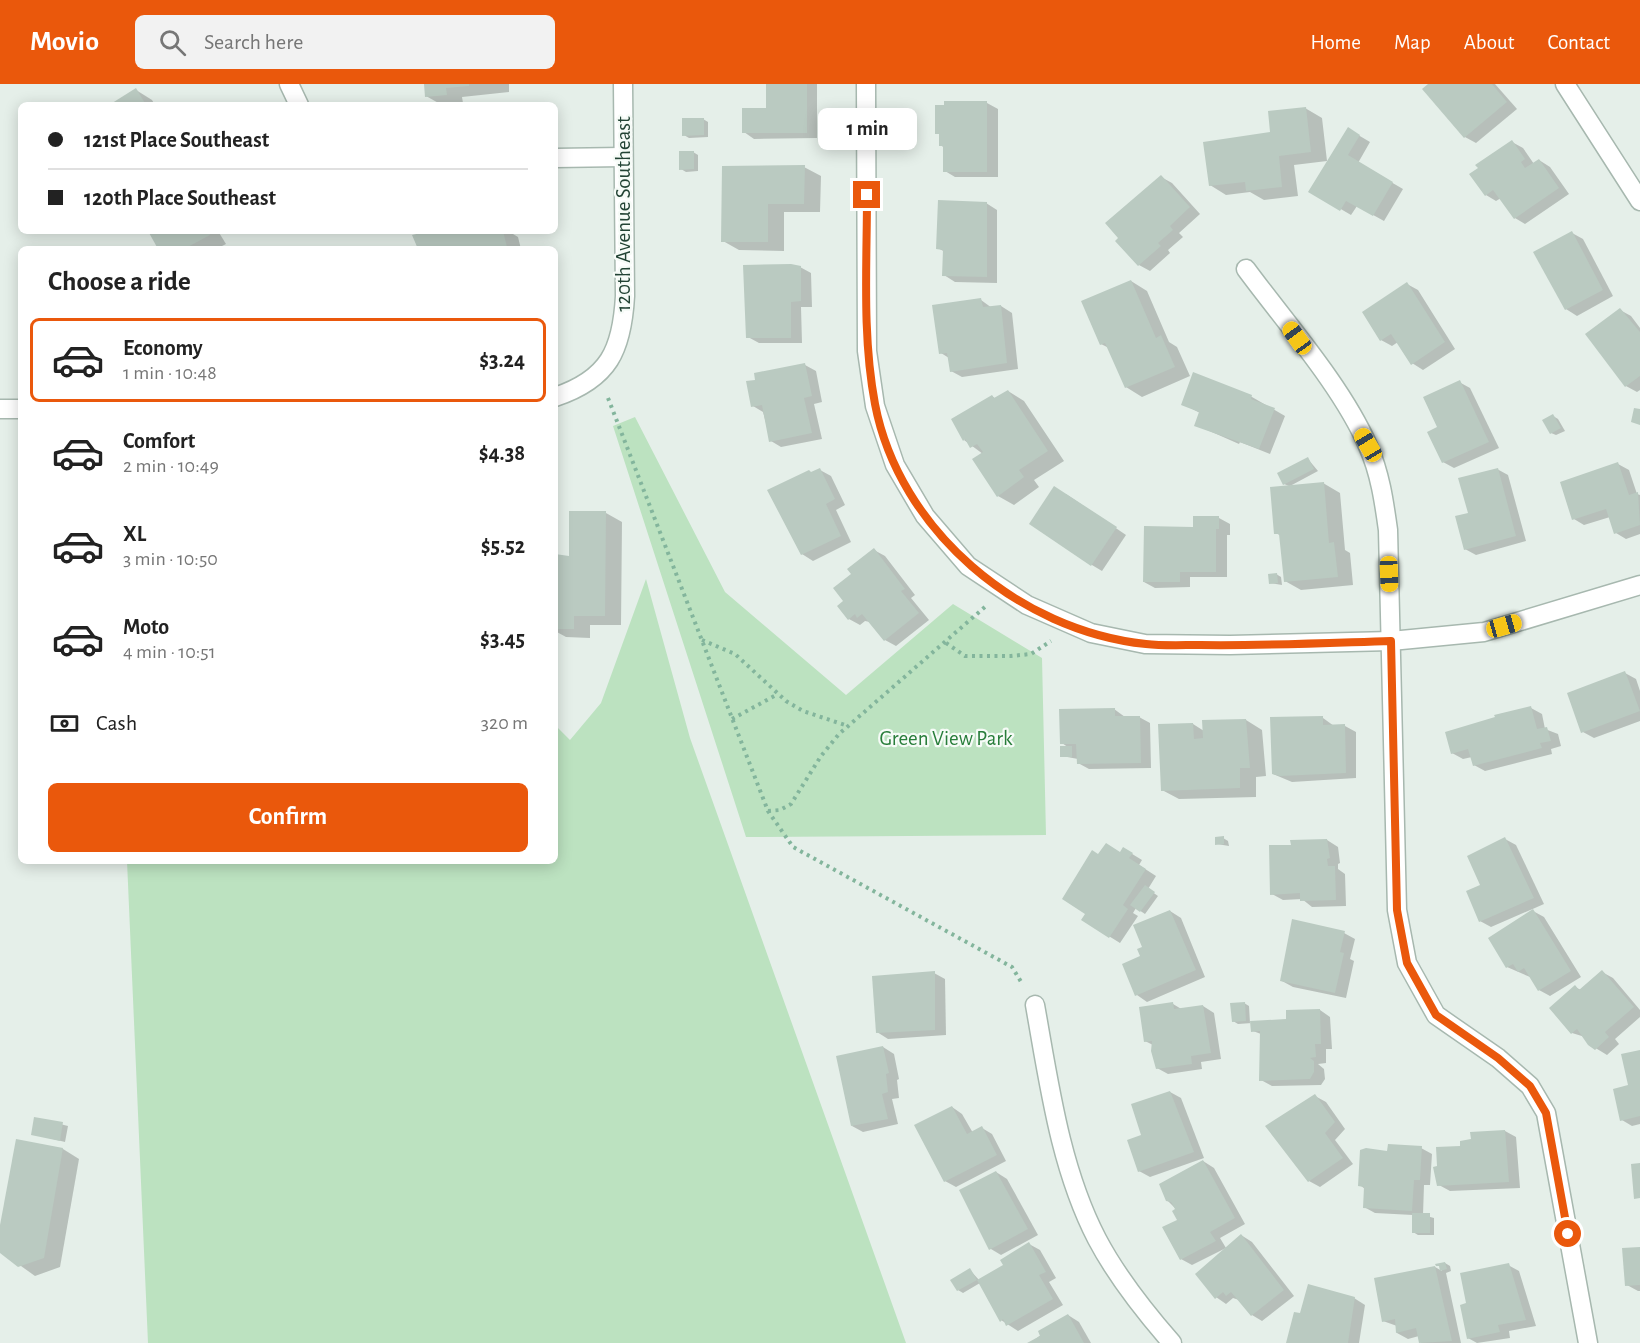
<!DOCTYPE html>
<html lang="en">
<head>
<meta charset="utf-8">
<style>
	:root { --surface:#fff; --page:#f2f2f2; --text:#222; --muted:#767676; --line:#e0e0e0; --accent:#ea580c }
	body { margin:0; font-family:"Alegreya Sans",sans-serif; background:var(--page); color:var(--text); height:100vh; display:flex; flex-direction:column; font-size:22px; white-space:nowrap }
	* { box-sizing:border-box; margin:0 }
	p { font-size:20px; color:var(--muted) }
	.icon { flex:none; width:33px; height:33px; fill:none; stroke:currentColor; stroke-width:2; stroke-linecap:round; stroke-linejoin:round }
	.map { position:relative; flex:1; overflow:hidden }
	.drawer { position:absolute; left:18px; top:162px; width:540px; height:618px; display:flex; flex-direction:column; background:var(--surface); border-radius:9px; box-shadow:0 3px 15px #0003 }
	.drawer>* { flex:none }
	.banner { position:absolute; left:18px; top:18px; width:540px; height:132px; border-radius:9px; box-shadow:0 3px 15px #0003; display:grid; align-content:center; height:132px; padding:0 30px; background:var(--surface) }
	.end { position:absolute; width:27px; height:27px; margin:-14px; border:8px solid #ea580c; background:#fff; box-shadow:0 0 0 3px #fff }
	.from { border-radius:50% }
	.bubble { position:absolute; height:42px; border-radius:9px; background:var(--surface); box-shadow:0 3px 15px #0003; font-size:20px; font-weight:700; line-height:42px; text-align:center }
	.car { position:absolute; width:18px; height:36px; margin:-18px -9px; border-radius:8px; box-shadow:0 0 4px 2px #0007; background:linear-gradient(#f5c518 24%,#345 0 40%,#f5c518 0 76%,#345 0 86%,#f5c518 0) }
	.banner b { display:flex; align-items:center; gap:21px; height:57px; font-size:22px }
	.banner b+b { border-top:2px solid var(--line) }
	.banner i { width:15px; height:15px; background:var(--text) }
	ul { padding:0; list-style:none }
	li { display:flex; align-items:center; gap:18px; height:84px; margin:0 12px 9px; padding:0 18px; border:3px solid transparent; border-radius:9px }
	li div { flex:1 }
	li b { display:block; font-size:22px }
	li em { font-style:normal; font-weight:700 }
	li.on { border-color:var(--accent) }
	li>.icon { width:54px; height:54px; stroke-width:1.5 }
	h2 { padding:0 30px; font-size:27px; line-height:72px }
	.pay { display:flex; align-items:center; gap:15px; height:66px; padding:0 30px; font-size:22px }
	.pay p { margin-inline-start:auto }
	.primary-button { display:flex; gap:12px; margin-top:auto; padding:12px 30px }
	.primary-button a { flex:1; height:69px; border-radius:9px; background:var(--accent); color:#fff; font-size:24px; font-weight:700; line-height:69px; text-align:center }
	header { display:flex; align-items:center; gap:36px; box-sizing:border-box; height:84px; padding:0 30px; background:var(--accent); color:#fff }
	header strong { font-size:28px }
	nav { display:flex; gap:33px; margin-inline-start:auto; font-size:21px }
	.search { width:420px; height:54px; background:var(--page); display:flex; align-items:center; gap:15px; box-sizing:border-box; padding:0 21px; border-radius:9px; color:var(--muted); font-size:22px }
	.map>svg:first-child { display:block }
	.green { fill:#bce2c0 }
	.shadow { fill:#0003 }
	.building { fill:#bacac1 }
	.lines { fill:none; stroke-linecap:round; stroke-linejoin:round }
	.minor-casing { stroke:#a7b8af; stroke-width:21 }
	.path { stroke:#83b59c; stroke-width:4; stroke-dasharray:3 4.5; stroke-linecap:butt }
	.minor { stroke:#fff; stroke-width:18 }
	.route { stroke:#ea580c; stroke-width:8 }
	.labels { text-anchor:middle; dominant-baseline:central; stroke-width:4.5; stroke-linejoin:round; paint-order:stroke }
	.street-label { font-size:21px; fill:#224334; stroke:#f6fbf7 }
	.park-label { font-size:21px; fill:#287d3a; stroke:#f6fbf7 }
</style>
</head>
<body>
<header>
<strong>Movio</strong>
<div class="search"><svg class="icon" aria-label="search" viewBox="0 0 24 24"><circle cx="10" cy="10" r="6"/><path d="M15 15l6 6"/></svg>Search here</div>
<nav><a>Home</a><a>Map</a><a>About</a><a>Contact</a></nav>
</header>
<div class="map">
<svg width="1640" height="1259" viewBox="0 0 1640 1259">
	<rect width="100%" height="100%" fill="#e5efe9"/>
	<!-- green -->
	<g class="green">
		<polygon points="635,333 725,508 846,611 953,520 1042,574 1046,751 746,753 613,342"/>
		<polygon points="646,495 690,654 906,1259 148,1259 127,777 555,777 555,641 570,656 601,619"/>
	</g>
	<!-- shadow -->
	<g class="shadow">
		<polygon points="425,0 509,0 509,8 462,13 463,19 442,21 426,12"/>
		<polygon points="767,0 817,0 817,54 754,55 744,48 767,26"/>
		<polygon points="1430,0 1495,0 1517,25 1476,59 1465,53"/>
		<polygon points="136,6 152,16 155,21 112,21"/>
		<polygon points="987,19 998,25 998,93 955,93 945,87 945,64 940,61"/>
		<polygon points="1305,24 1322,34 1327,77 1294,81 1298,112 1264,116 1250,108 1226,111 1210,101"/>
		<polygon points="703,35 708,38 708,53 689,54 684,51"/>
		<polygon points="1348,45 1370,58 1358,79 1403,105 1384,137 1357,122 1351,131 1310,107"/>
		<polygon points="1512,58 1523,64 1534,80 1539,76 1550,83 1569,110 1525,140 1515,134 1501,114 1496,117 1486,111"/>
		<polygon points="693,68 698,71 698,87 686,88 681,85"/>
		<polygon points="804,83 821,92 820,128 784,128 784,167 739,166 723,157"/>
		<polygon points="1161,93 1172,99 1200,130 1179,149 1183,153 1168,166 1170,169 1150,187 1139,181"/>
		<polygon points="986,119 997,126 997,199 955,198 944,191 945,168 938,164"/>
		<polygon points="149,147 218,147 226,160 216,165 160,165"/>
		<polygon points="433,147 438,150 451,147 474,150 508,147 518,153 521,165 418,165 414,152"/>
		<polygon points="1572,149 1583,155 1613,212 1577,232 1566,225"/>
		<polygon points="800,183 811,189 812,223 801,223 802,259 759,259 748,253"/>
		<polygon points="1131,197 1147,207 1169,258 1177,263 1190,292 1142,313 1126,303 1109,264 1101,260"/>
		<polygon points="1407,200 1418,206 1455,265 1423,286 1412,279 1398,258 1392,262 1381,256"/>
		<polygon points="981,216 992,224 1001,222 1012,229 1018,285 962,293 951,287 949,274 941,269"/>
		<polygon points="1620,226 1631,232 1640,244 1640,306 1637,308 1626,302"/>
		<polygon points="805,281 816,287 822,318 814,320 822,355 781,363 771,357 763,328 753,322"/>
		<polygon points="1194,290 1252,313 1285,332 1270,370 1240,358 1239,360 1196,341 1200,329 1183,320"/>
		<polygon points="1459,298 1470,304 1499,364 1454,384 1443,378 1439,344"/>
		<polygon points="1008,307 1024,317 1064,377 1034,396 1039,403 1014,421 998,412 983,370 964,356 992,312 996,315"/>
		<polygon points="1553,332 1558,335 1565,347 1556,351 1551,349"/>
		<polygon points="1308,375 1318,387 1290,402 1323,399 1340,409 1345,466 1350,469 1353,501 1301,506 1285,497 1281,452 1276,449 1289,402 1284,400"/>
		<polygon points="1618,380 1629,386 1637,410 1640,411 1640,450 1626,455 1616,449 1610,433 1584,441 1574,435"/>
		<polygon points="1497,385 1508,391 1526,457 1476,471 1465,465"/>
		<polygon points="820,386 831,392 845,421 836,426 851,458 813,477 802,470 812,389"/>
		<polygon points="1066,410 1126,451 1102,487 1092,481"/>
		<polygon points="606,429 622,438 621,541 590,541 590,554 566,553 555,547 555,472 570,474"/>
		<polygon points="1219,434 1230,440 1230,451 1227,451 1227,493 1190,493 1190,503 1155,504 1144,498 1195,445"/>
		<polygon points="874,466 885,472 915,511 911,514 929,536 896,562 885,556 870,538 865,537 860,541 849,535 846,517"/>
		<polygon points="1276,490 1281,493 1282,501 1270,499"/>
		<polygon points="1625,589 1636,595 1640,607 1640,637 1594,654 1583,648"/>
		<polygon points="1531,624 1542,630 1545,645 1558,650 1561,662 1551,665 1552,670 1485,687 1474,681 1472,673 1463,675 1452,669"/>
		<polygon points="1114,625 1125,633 1139,633 1150,639 1151,684 1089,685 1078,679 1078,675 1062,672 1069,664 1062,659"/>
		<polygon points="1323,634 1334,642 1345,642 1356,648 1356,694 1292,698 1273,690"/>
		<polygon points="1246,636 1262,646 1266,692 1256,693 1256,713 1179,715 1162,706 1193,640 1204,647"/>
		<polygon points="1223,754 1228,757 1229,762 1217,760"/>
		<polygon points="1505,755 1516,761 1544,820 1491,843 1480,837 1482,802"/>
		<polygon points="1327,756 1338,763 1340,779 1338,780 1338,785 1345,790 1346,822 1312,823 1302,815 1283,816 1272,810"/>
		<polygon points="1124,765 1142,776 1139,781 1156,792 1148,805 1158,812 1145,830 1136,824 1133,829 1138,832 1120,859 1083,836 1087,829 1099,772 1121,770"/>
		<polygon points="1170,827 1181,834 1205,893 1147,918 1137,911 1124,881 1142,873 1144,863"/>
		<polygon points="1533,827 1544,833 1581,893 1550,912 1539,906 1530,893 1507,883"/>
		<polygon points="1344,849 1355,855 1350,875 1354,877 1346,914 1293,903 1282,897"/>
		<polygon points="1602,888 1613,894 1640,926 1640,933 1615,955 1619,960 1607,971 1589,960 1585,953 1572,949 1575,903 1581,906"/>
		<polygon points="934,889 945,895 946,951 888,955 877,948"/>
		<polygon points="1244,919 1249,922 1250,939 1288,937 1320,926 1330,933 1332,965 1326,965 1326,979 1318,980 1324,985 1325,995 1321,1001 1272,1002 1261,996 1261,950 1253,947 1252,939 1238,940 1233,937"/>
		<polygon points="1173,920 1183,926 1203,922 1214,929 1221,975 1201,978 1202,985 1168,990 1157,984 1153,961 1145,957"/>
		<polygon points="883,963 894,970 899,995 897,996 899,1014 892,1015 898,1040 863,1048 852,1042"/>
		<polygon points="1640,967 1640,1040 1632,1042 1622,1036"/>
		<polygon points="1170,1008 1181,1014 1204,1074 1150,1093 1139,1087"/>
		<polygon points="1315,1012 1326,1018 1345,1045 1335,1056 1353,1080 1320,1103 1309,1097"/>
		<polygon points="952,1023 962,1030 973,1049 982,1044 992,1050 1006,1077 956,1103 945,1097"/>
		<polygon points="36,1034 68,1042 65,1058 33,1050"/>
		<polygon points="1505,1047 1516,1053 1520,1104 1450,1107 1439,1101 1462,1063 1472,1057 1472,1049"/>
		<polygon points="17,1057 63,1065 79,1075 60,1183 35,1192 0,1167 0,1150"/>
		<polygon points="1421,1064 1432,1070 1430,1101 1424,1101 1423,1131 1434,1134 1434,1151 1418,1151 1413,1148 1413,1131 1375,1129 1364,1123 1365,1105 1360,1101 1389,1069"/>
		<polygon points="1203,1077 1214,1084 1245,1140 1220,1154 1226,1164 1192,1181 1181,1175 1177,1126 1167,1116"/>
		<polygon points="996,1088 1007,1095 1038,1151 1001,1171 991,1165 961,1107"/>
		<polygon points="1241,1151 1252,1158 1294,1212 1262,1237 1252,1231 1239,1216 1233,1214 1226,1220 1216,1213"/>
		<polygon points="1029,1160 1040,1166 1056,1194 1049,1198 1063,1221 1018,1247 1001,1236 980,1199 963,1209 958,1206 970,1186 979,1196 1005,1181"/>
		<polygon points="1640,1164 1640,1207 1638,1207 1627,1201"/>
		<polygon points="1445,1179 1450,1182 1451,1187 1446,1189 1461,1259 1421,1259 1419,1252 1408,1255 1397,1249 1397,1242 1383,1237 1435,1183 1442,1187 1440,1180"/>
		<polygon points="1508,1181 1519,1187 1536,1242 1509,1247 1510,1254 1477,1259 1468,1254 1468,1220"/>
		<polygon points="1354,1214 1365,1221 1359,1259 1287,1259 1301,1231"/>
		<polygon points="1068,1231 1079,1238 1091,1259 1030,1259"/>
	</g>
	<!-- building -->
	<g class="building">
		<polygon points="424,0 469,0 469,2 446,4 447,11 425,13"/>
		<polygon points="766,0 807,0 807,49 742,49 742,24 766,24"/>
		<polygon points="1428,0 1492,0 1507,18 1464,54 1422,5"/>
		<polygon points="136,4 146,21 109,21"/>
		<polygon points="944,17 987,17 987,88 943,88 943,62 939,62 939,50 935,50 935,21 944,21"/>
		<polygon points="1306,23 1311,68 1279,72 1282,103 1246,107 1245,98 1209,102 1203,58 1270,48 1268,27"/>
		<polygon points="682,34 704,34 704,51 682,52"/>
		<polygon points="1348,43 1360,51 1348,71 1393,98 1373,132 1346,117 1340,127 1308,108"/>
		<polygon points="1512,56 1525,75 1521,78 1525,84 1539,75 1559,104 1514,135 1493,106 1485,112 1469,90 1478,84 1475,81"/>
		<polygon points="679,67 694,67 694,85 679,86"/>
		<polygon points="805,81 804,120 768,120 768,158 721,158 722,82"/>
		<polygon points="1161,91 1190,123 1170,142 1173,146 1158,159 1161,162 1138,182 1115,157 1118,154 1105,139"/>
		<polygon points="938,116 987,118 987,193 942,192 943,166 936,165"/>
		<polygon points="148,147 208,147 210,151 184,165 158,165"/>
		<polygon points="429,147 434,150 465,147 466,150 503,147 507,163 418,165 412,151"/>
		<polygon points="1572,147 1603,206 1565,226 1533,168"/>
		<polygon points="791,180 801,182 801,217 791,218 791,254 746,254 743,181"/>
		<polygon points="1131,196 1156,254 1161,251 1175,283 1125,304 1105,259 1100,261 1081,217"/>
		<polygon points="1407,198 1445,258 1411,281 1391,250 1380,257 1362,228"/>
		<polygon points="981,214 983,223 1001,221 1007,279 950,288 947,269 939,270 932,221"/>
		<polygon points="1620,224 1640,248 1640,292 1625,303 1585,250"/>
		<polygon points="805,279 812,312 804,314 812,349 769,358 762,321 751,323 746,297 755,296 754,289"/>
		<polygon points="1193,288 1252,311 1251,315 1275,324 1259,365 1194,342 1199,328 1181,321"/>
		<polygon points="1460,296 1489,358 1442,379 1427,348 1437,343 1423,313"/>
		<polygon points="1008,306 1048,367 1019,386 1024,393 997,413 972,375 983,368 977,360 970,364 965,355 963,357 951,335 992,311 994,314"/>
		<polygon points="1634,324 1640,325 1640,341 1631,338"/>
		<polygon points="1553,330 1561,344 1550,350 1542,336"/>
		<polygon points="1308,373 1314,385 1283,401 1277,389"/>
		<polygon points="1618,378 1629,411 1638,408 1640,441 1614,450 1606,425 1572,436 1560,398"/>
		<polygon points="820,384 835,415 826,420 841,452 801,471 767,406 809,386 811,388"/>
		<polygon points="1498,384 1516,452 1464,466 1455,432 1468,429 1458,394"/>
		<polygon points="1324,398 1329,459 1334,458 1338,493 1284,498 1279,450 1274,450 1270,403"/>
		<polygon points="1054,402 1117,443 1091,482 1029,440"/>
		<polygon points="569,427 606,427 605,532 574,532 574,545 555,545 555,470 569,472"/>
		<polygon points="1193,432 1219,432 1219,445 1216,445 1216,488 1180,488 1180,498 1143,498 1144,442 1193,443"/>
		<polygon points="874,464 905,505 901,507 919,529 884,557 862,530 857,534 855,530 848,536 837,522 843,517 833,504 851,490 847,485"/>
		<polygon points="1277,489 1278,499 1269,500 1268,490"/>
		<polygon points="1625,587 1640,627 1581,649 1567,609"/>
		<polygon points="1531,622 1537,645 1547,643 1551,657 1540,659 1542,664 1473,682 1468,665 1451,670 1445,648 1495,633 1494,631"/>
		<polygon points="1115,624 1115,632 1140,632 1141,679 1077,680 1076,660 1060,660 1059,625"/>
		<polygon points="1323,632 1323,641 1345,640 1346,689 1280,692 1272,690 1270,633"/>
		<polygon points="1246,635 1250,684 1240,684 1240,704 1161,707 1158,640 1193,639 1194,655 1203,654 1202,636"/>
		<rect x="1060" y="662" width="12" height="11"/>
		<polygon points="1224,752 1224,760 1215,761 1215,753"/>
		<polygon points="1505,753 1534,814 1479,838 1466,807 1480,801 1467,772"/>
		<polygon points="1327,755 1330,774 1327,775 1328,782 1335,782 1336,816 1300,817 1300,809 1270,811 1269,761 1291,761 1290,756"/>
		<polygon points="1106,759 1120,768 1123,763 1133,769 1129,774 1146,785 1123,821 1128,825 1109,854 1081,836 1085,830 1062,815 1092,766 1098,770"/>
		<polygon points="1145,801 1155,808 1140,828 1130,821"/>
		<polygon points="1533,825 1571,887 1538,907 1524,884 1518,888 1513,880 1506,884 1488,854"/>
		<polygon points="1170,826 1196,886 1135,912 1122,880 1140,872 1137,865 1142,863 1133,841"/>
		<polygon points="1292,835 1345,847 1340,868 1344,869 1335,909 1280,897"/>
		<polygon points="1602,886 1634,923 1605,948 1609,953 1595,966 1588,961 1577,945 1571,950 1549,924 1575,901 1579,906"/>
		<polygon points="935,887 935,946 876,949 872,892"/>
		<polygon points="1173,918 1174,925 1203,921 1211,969 1191,972 1192,980 1156,985 1151,967 1152,957 1144,958 1139,923"/>
		<polygon points="1245,918 1246,937 1232,938 1230,919"/>
		<polygon points="1320,925 1321,960 1315,960 1316,973 1310,974 1314,977 1314,988 1310,995 1259,997 1260,947 1251,948 1250,937 1286,935 1286,926"/>
		<polygon points="883,962 889,989 886,990 888,1008 882,1010 888,1035 851,1042 836,972"/>
		<polygon points="1640,966 1640,1032 1620,1037 1613,1005 1628,1001 1621,970"/>
		<polygon points="1170,1007 1194,1068 1138,1088 1127,1056 1141,1051 1131,1020"/>
		<polygon points="1315,1010 1335,1038 1325,1049 1343,1074 1308,1098 1265,1042"/>
		<polygon points="952,1022 967,1050 982,1042 997,1071 944,1098 914,1041"/>
		<polygon points="34,1033 63,1038 60,1057 31,1051"/>
		<polygon points="1505,1046 1509,1098 1437,1102 1433,1083 1437,1082 1436,1063 1460,1062 1460,1057 1471,1055 1470,1048"/>
		<polygon points="16,1055 63,1064 44,1174 18,1183 0,1169 0,1141"/>
		<polygon points="1388,1060 1422,1062 1420,1096 1414,1096 1412,1127 1363,1124 1364,1103 1358,1102 1360,1066 1366,1064 1387,1067"/>
		<polygon points="1203,1076 1235,1134 1210,1148 1216,1157 1180,1176 1162,1143 1177,1136 1172,1127 1175,1125 1171,1118 1166,1117 1159,1100"/>
		<polygon points="1640,1079 1640,1114 1634,1115 1631,1080"/>
		<polygon points="996,1087 1028,1145 989,1166 959,1106"/>
		<rect x="1412" y="1129" width="18" height="20"/>
		<polygon points="1241,1150 1284,1206 1251,1232 1231,1208 1226,1212 1223,1208 1215,1215 1195,1190"/>
		<polygon points="1029,1158 1046,1188 1039,1191 1053,1215 1006,1242 1003,1235 1000,1238 977,1196 1003,1181 1000,1176"/>
		<polygon points="1640,1163 1640,1201 1625,1202 1622,1164"/>
		<polygon points="1445,1178 1447,1185 1440,1187 1439,1182 1436,1182 1435,1180"/>
		<polygon points="1509,1179 1526,1236 1498,1241 1500,1248 1467,1255 1460,1221 1466,1219 1460,1189"/>
		<polygon points="1435,1182 1452,1257 1419,1259 1416,1244 1396,1249 1395,1235 1382,1238 1374,1194"/>
		<polygon points="970,1184 977,1196 957,1207 950,1196"/>
		<polygon points="1308,1200 1355,1213 1348,1259 1286,1259 1294,1228 1300,1229"/>
		<polygon points="1068,1230 1084,1259 1027,1259 1040,1252 1038,1247"/>
	</g>
	<g class="lines">
		<!-- minor casing -->
		<g class="minor-casing">
			<g id="minor">
				<polyline points="289,0 299,21"/>
				<polyline points="866,0 867,267 875,322 895,381 925,432 968,482 1027,521 1091,549 1145,560 1230,561 1391,557 1484,548 1640,501"/>
				<polyline points="1565,0 1640,117"/>
				<polyline points="555,74 623,73"/>
				<path d="M1246 185C1285 238 1342 302 1368 362 1380 389 1384 417 1388 446L1397 826 1407 879 1436 931 1498 974 1530 1002 1546 1029 1588 1259"/>
				<path d="M555 313C609 295 622 266 625 212L623 0"/>
				<polyline points="0,325 21,325"/>
				<path d="M1035 921C1049 999 1060 1084 1097 1155 1117 1193 1144 1227 1172 1259"/>
			</g>
		</g>
		<!-- path -->
		<g class="path">
			<polyline points="608,314 768,727 793,763 1012,883 1023,901"/>
			<polyline points="702,556 735,570 786,617 803,627 848,642"/>
			<polyline points="946,559 965,572 1011,572 1031,570 1051,557"/>
			<polyline points="732,635 778,610"/>
			<polyline points="768,727 780,726 791,720 821,672 839,650 986,522"/>
		</g>
		<!-- minor -->
		<use href="#minor" class="minor"/>
	</g>
	<g class="lines">
		<!-- route -->
		<path class="route" d="M867 111C867 180 862 251 875 320 899 446 1019 547 1146 560 1163 562 1182 561 1200 561 1264 562 1327 559 1391 557L1397 826 1407 879 1436 931 1498 974 1530 1002 1546 1029 1568 1150"/>
	</g>
	<g class="labels">
		<!-- street labels -->
		<g class="street-label">
			<text transform="translate(623 130) rotate(-90)">120th Avenue Southeast</text>
		</g>
		<!-- park labels -->
		<g class="park-label">
			<text x="946" y="654">Green View Park</text>
		</g>
	</g>
</svg>
<i class="end from" style="left:1568px;top:1150px"></i>
<i class="end" style="left:867px;top:111px"></i>
<div class="bubble" style="left:818px;top:24px;width:99px">1 min</div>
<i class="car" style="left:1297px;top:254px;rotate:324deg"></i>
<i class="car" style="left:1368px;top:361px;rotate:329deg"></i>
<i class="car" style="left:1389px;top:490px;rotate:178deg"></i>
<i class="car" style="left:1504px;top:542px;rotate:74deg"></i>
<div class="banner">
<b><i class="from"></i>121st Place Southeast</b>
<b><i></i>120th Place Southeast</b>
</div>
<section class="drawer">
<h2>Choose a ride</h2>
<ul>
<li class="on"><svg class="icon" aria-label="car" viewBox="0 0 24 24"><path d="M5 17H2v-5l4-1 3-4h7l3 4 3 1v5h-3M9 17h6M6 11h13"/><circle cx="7" cy="17" r="2"/><circle cx="17" cy="17" r="2"/></svg><div><b>Economy</b><p>1 min · 10:48</p></div><em>$3.24</em></li>
<li><svg class="icon" aria-label="car" viewBox="0 0 24 24"><path d="M5 17H2v-5l4-1 3-4h7l3 4 3 1v5h-3M9 17h6M6 11h13"/><circle cx="7" cy="17" r="2"/><circle cx="17" cy="17" r="2"/></svg><div><b>Comfort</b><p>2 min · 10:49</p></div><em>$4.38</em></li>
<li><svg class="icon" aria-label="car" viewBox="0 0 24 24"><path d="M5 17H2v-5l4-1 3-4h7l3 4 3 1v5h-3M9 17h6M6 11h13"/><circle cx="7" cy="17" r="2"/><circle cx="17" cy="17" r="2"/></svg><div><b>XL</b><p>3 min · 10:50</p></div><em>$5.52</em></li>
<li><svg class="icon" aria-label="car" viewBox="0 0 24 24"><path d="M5 17H2v-5l4-1 3-4h7l3 4 3 1v5h-3M9 17h6M6 11h13"/><circle cx="7" cy="17" r="2"/><circle cx="17" cy="17" r="2"/></svg><div><b>Moto</b><p>4 min · 10:51</p></div><em>$3.45</em></li>
</ul>
<div class="pay"><svg class="icon" aria-label="cash" viewBox="0 0 24 24"><path d="M3 7h18v10H3z"/><circle cx="12" cy="12" r="2"/></svg>Cash<p>320 m</p></div>
<div class="primary-button"><a>Confirm</a></div>
</section>
</div>
</body>
</html>
